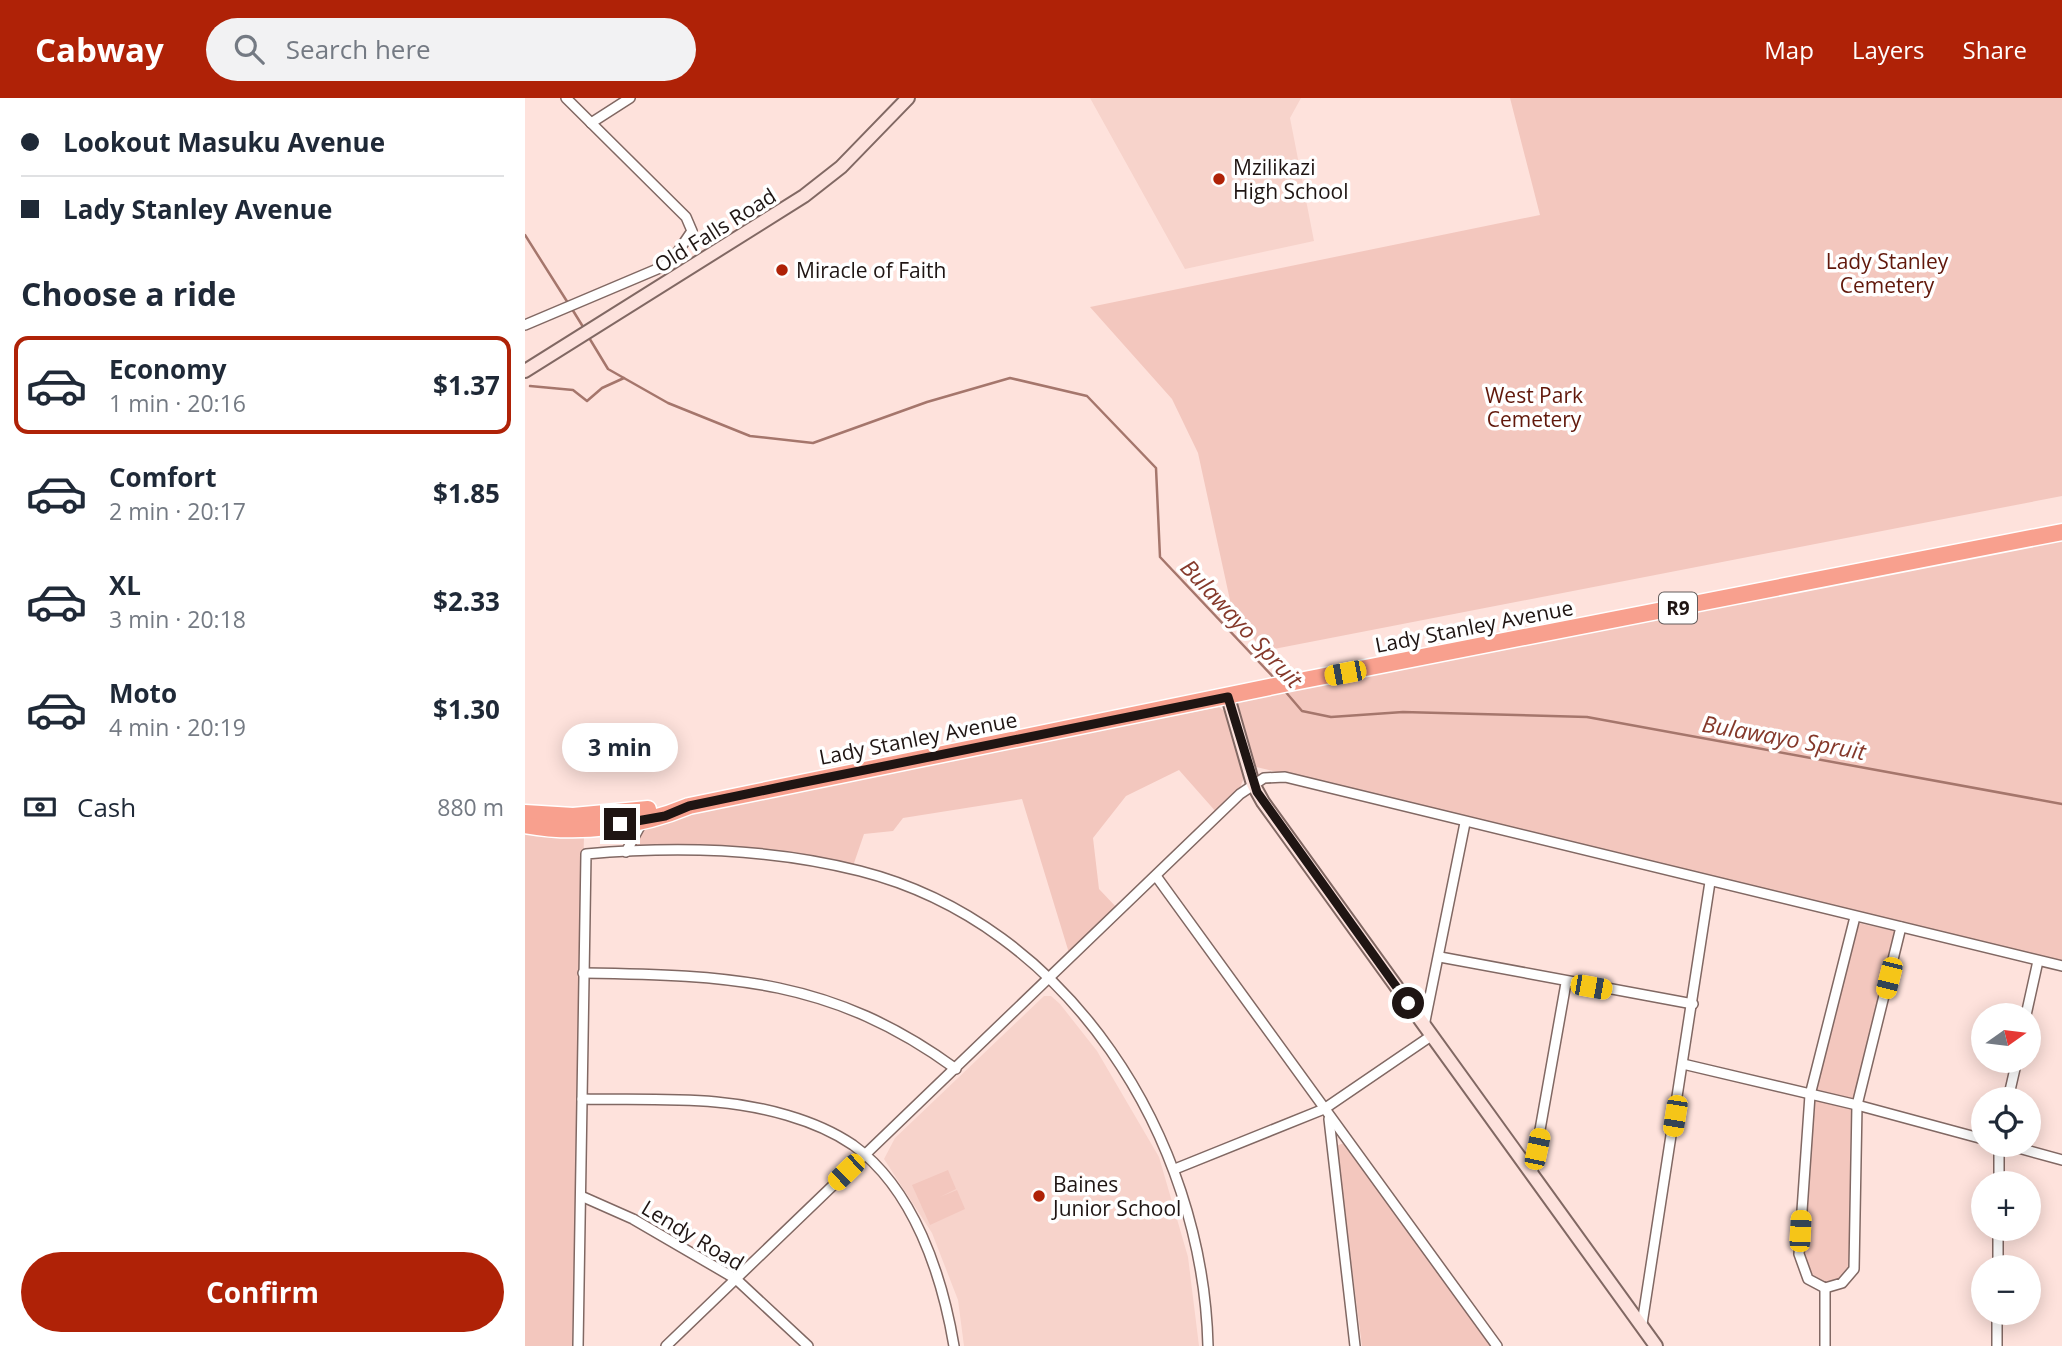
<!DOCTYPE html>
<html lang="en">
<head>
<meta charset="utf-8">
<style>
	:root { --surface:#fff; --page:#f2f2f3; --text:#1f2937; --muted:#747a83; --line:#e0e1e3; --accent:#af2207 }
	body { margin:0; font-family:"Open Sans",sans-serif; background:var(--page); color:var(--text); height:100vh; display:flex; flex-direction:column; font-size:26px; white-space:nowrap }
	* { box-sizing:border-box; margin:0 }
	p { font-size:23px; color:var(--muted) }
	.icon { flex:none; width:38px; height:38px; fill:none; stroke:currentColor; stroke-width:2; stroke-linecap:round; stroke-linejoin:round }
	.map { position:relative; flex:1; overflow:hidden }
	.details { display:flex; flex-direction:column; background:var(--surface); width:525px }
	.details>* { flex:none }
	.hud { display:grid; align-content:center; height:154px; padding:0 21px; background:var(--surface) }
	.needle { width:46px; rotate:76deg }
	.controls { position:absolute; left:1446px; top:905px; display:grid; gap:14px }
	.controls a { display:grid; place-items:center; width:70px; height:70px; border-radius:50%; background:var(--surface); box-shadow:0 4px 18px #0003; font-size:35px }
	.end { position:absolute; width:32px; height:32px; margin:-16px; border:9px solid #1f1513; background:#fff; box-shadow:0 0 0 4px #fff }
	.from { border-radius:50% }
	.bubble { position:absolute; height:49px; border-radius:24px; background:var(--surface); box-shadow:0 4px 18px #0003; font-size:23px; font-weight:700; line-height:49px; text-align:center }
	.car { position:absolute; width:21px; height:42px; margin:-21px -10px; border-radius:9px; box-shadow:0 0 5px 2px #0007; background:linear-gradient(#f5c518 24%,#345 0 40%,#f5c518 0 76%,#345 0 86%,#f5c518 0) }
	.hud b { display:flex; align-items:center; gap:24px; height:66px; font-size:26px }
	.hud b+b { border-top:2px solid var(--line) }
	.hud i { width:18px; height:18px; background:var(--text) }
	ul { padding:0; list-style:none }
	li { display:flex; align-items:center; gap:21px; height:98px; margin:0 14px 10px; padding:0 7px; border:4px solid transparent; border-radius:14px }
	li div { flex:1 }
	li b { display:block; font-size:26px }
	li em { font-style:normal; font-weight:700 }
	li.on { border-color:var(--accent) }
	li>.icon { width:63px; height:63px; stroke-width:1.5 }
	h2 { padding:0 21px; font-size:32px; line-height:84px }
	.pay { display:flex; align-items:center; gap:18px; height:77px; padding:0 21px; font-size:26px }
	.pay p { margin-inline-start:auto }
	.primary-button { display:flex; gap:14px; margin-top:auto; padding:14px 21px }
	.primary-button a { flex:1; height:80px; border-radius:42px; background:var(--accent); color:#fff; font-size:28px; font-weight:700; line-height:80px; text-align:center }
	header { display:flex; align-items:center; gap:42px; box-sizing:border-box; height:98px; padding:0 35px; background:var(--accent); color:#fff }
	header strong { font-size:33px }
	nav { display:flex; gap:38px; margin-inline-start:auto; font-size:24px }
	.search { width:490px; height:63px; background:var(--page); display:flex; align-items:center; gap:18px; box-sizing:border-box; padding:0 24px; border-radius:38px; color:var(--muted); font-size:26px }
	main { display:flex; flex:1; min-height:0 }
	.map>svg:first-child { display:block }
	.built { fill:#f7d3cb }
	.green { fill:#f3c7be }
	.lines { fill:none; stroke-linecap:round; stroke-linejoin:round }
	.stream { stroke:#a5766c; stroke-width:2.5 }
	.street-casing { stroke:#816863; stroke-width:12 }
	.secondary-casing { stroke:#816863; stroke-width:16 }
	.highway-casing { stroke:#fff; stroke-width:19 }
	.street { stroke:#fff; stroke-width:9 }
	.secondary { stroke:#fde2dd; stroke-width:12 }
	.highway { stroke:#f8a08e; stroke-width:16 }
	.route { stroke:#1f1513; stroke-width:9 }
	.poi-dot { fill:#af2207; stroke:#fff; stroke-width:2.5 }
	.labels { text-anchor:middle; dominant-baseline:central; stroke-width:7; stroke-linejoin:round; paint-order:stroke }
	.shield { fill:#fff; stroke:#625b5a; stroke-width:2 }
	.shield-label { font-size:19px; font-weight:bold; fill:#1f1513 }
	.poi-label { font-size:21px; fill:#1f1513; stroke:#fff; text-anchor:start }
	.street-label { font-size:21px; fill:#1f1513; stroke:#fff }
	.park-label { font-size:21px; fill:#61180b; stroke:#fff }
	.water-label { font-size:23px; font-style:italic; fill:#85392b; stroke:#fff }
</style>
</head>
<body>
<header>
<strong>Cabway</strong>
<div class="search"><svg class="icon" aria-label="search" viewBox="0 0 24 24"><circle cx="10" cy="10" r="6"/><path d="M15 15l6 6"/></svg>Search here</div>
<nav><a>Map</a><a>Layers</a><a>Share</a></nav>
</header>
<main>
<section class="details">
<div class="hud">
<b><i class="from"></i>Lookout Masuku Avenue</b>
<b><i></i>Lady Stanley Avenue</b>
</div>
<h2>Choose a ride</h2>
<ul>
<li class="on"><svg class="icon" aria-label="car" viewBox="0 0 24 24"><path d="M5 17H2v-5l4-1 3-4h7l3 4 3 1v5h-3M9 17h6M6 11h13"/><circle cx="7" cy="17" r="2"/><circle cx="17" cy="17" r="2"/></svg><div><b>Economy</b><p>1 min · 20:16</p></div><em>$1.37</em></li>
<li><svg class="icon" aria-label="car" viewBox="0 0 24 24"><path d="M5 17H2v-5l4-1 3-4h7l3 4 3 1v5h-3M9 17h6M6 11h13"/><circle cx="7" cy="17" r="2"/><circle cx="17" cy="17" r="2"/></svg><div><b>Comfort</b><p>2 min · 20:17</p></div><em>$1.85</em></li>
<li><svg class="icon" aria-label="car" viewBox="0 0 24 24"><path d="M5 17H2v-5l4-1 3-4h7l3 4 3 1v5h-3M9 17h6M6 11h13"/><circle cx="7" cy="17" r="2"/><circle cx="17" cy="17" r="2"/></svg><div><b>XL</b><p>3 min · 20:18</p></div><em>$2.33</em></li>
<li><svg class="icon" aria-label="car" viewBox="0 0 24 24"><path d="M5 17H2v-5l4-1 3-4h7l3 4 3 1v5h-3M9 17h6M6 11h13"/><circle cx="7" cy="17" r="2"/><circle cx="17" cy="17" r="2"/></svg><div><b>Moto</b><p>4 min · 20:19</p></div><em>$1.30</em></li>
</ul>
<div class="pay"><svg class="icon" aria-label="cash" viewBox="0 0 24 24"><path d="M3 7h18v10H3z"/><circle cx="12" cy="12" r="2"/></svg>Cash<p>880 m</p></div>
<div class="primary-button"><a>Confirm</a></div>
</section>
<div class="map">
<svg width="1537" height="1248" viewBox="0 0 1537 1248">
	<rect width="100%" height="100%" fill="#fee2dc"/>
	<!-- built -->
	<g class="built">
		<polygon points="565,0 776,0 765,20 789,143 660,171"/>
		<polygon points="519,898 526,898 535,906 572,953 634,1059 663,1159 674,1248 439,1248 433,1202 407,1135 359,1061 370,1040"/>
	</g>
	<!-- green -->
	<g class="green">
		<polygon points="985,0 1537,0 1537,398 739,553 708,516 673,355 647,301 565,209 1015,117"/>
		<polygon points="1537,441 1537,863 727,668 712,603"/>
		<path d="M694 609 703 616 720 677 714 692 692 715 654 672 601 698 568 740 574 791 593 811 544 855 497 701 378 720 368 733 339 736 328 768C255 749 183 743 107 749L121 727 168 712Z"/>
		<polygon points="0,732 59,737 47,1248 0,1248"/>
		<polygon points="1333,825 1370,833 1326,1012 1324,1168 1313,1181 1299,1185 1287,1176 1279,1155 1289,1003"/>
		<polygon points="819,1045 967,1248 837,1248 811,1048"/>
		<polygon points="423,1072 431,1091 415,1099 432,1092 440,1111 405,1127 387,1087"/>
	</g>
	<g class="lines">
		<!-- stream -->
		<g class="stream">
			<polyline points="0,137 43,205"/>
			<polyline points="47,211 60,232"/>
			<polyline points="63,238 83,271 143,305 225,338 288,345 402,304 485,280 562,298 631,370 635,459 751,582"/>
			<polyline points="5,288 48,292 62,303 77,290 99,280"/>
			<polyline points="759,592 777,613 806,619 878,614 1062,619 1537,706"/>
		</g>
		<!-- street casing -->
		<g class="street-casing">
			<g id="street">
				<polyline points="66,25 105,0"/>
				<polyline points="0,227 137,169 152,155 167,133 161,119 41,0"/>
				<polyline points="101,754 114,730 115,721"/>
				<polyline points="631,778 972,1248"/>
				<polyline points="1330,819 1285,997 1274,1156 1283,1181 1300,1190 1317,1185 1329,1171 1332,1007 1376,829"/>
				<polyline points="915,859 1168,906"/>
				<path d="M58 875C205 877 308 881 431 971"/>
				<polyline points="1501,917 1513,863"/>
				<polyline points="899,928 940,725"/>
				<polyline points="1158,966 1332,1007 1458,1041"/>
				<path d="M57 1001C101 1002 147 1000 191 1004 236 1008 290 1021 328 1047 389 1091 417 1177 429 1248"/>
				<polyline points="1483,1001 1492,962"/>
				<polyline points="804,1021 830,1248"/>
				<polyline points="1479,1046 1537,1062"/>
				<polyline points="650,1071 799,1011 906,938"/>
				<polyline points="1007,1077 1041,885"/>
				<polyline points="1474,1085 1474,1046"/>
				<polyline points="56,1098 108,1121 211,1181 283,1248"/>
				<polyline points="1473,1169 1473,1130"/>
				<polyline points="1117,1226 1185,784"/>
				<path d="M53 1248 61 756C152 748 245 750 335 773 544 826 678 1040 683 1248"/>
				<polyline points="141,1248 715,696 739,680 760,679 1537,868"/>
				<polyline points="1300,1248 1300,1190"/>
				<polyline points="1472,1248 1472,1214"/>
			</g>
		</g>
		<!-- secondary casing -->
		<g class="secondary-casing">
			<g id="secondary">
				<polyline points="0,273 279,98 316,69 383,0"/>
				<polyline points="703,599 728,686 738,704 1131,1248"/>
			</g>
		</g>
		<!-- highway casing -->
		<g class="highway-casing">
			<g id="highway">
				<polyline points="0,715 48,718 123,711"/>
				<path d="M0 727C53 737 114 729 164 708L769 584 1537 434"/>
			</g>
		</g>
		<!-- street -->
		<use href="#street" class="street"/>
		<!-- secondary -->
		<use href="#secondary" class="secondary"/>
		<!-- highway -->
		<use href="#highway" class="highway"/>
	</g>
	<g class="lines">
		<!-- route -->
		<polyline class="route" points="95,726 140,718 164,708 265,687 703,599 732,694 883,905"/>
	</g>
	<!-- markers -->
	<g class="poi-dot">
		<circle cx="694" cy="81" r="7"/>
		<circle cx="257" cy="172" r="7"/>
		<circle cx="514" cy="1098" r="7"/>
	</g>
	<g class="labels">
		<!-- shield labels -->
		<rect class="shield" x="1134" y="494.5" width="38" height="31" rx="5"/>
		<g class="shield-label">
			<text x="1153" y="510">R9</text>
		</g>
		<!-- poi labels -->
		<g class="poi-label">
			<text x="708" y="69">Mzilikazi<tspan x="708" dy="24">High School</tspan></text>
			<text x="271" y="172">Miracle of Faith</text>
			<text x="528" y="1086">Baines<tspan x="528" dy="24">Junior School</tspan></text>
		</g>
		<!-- street labels -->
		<g class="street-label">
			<text transform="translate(190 132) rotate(-32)">Old Falls Road</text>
			<text transform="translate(949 528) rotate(-11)">Lady Stanley Avenue</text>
			<text transform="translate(393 640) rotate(-11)">Lady Stanley Avenue</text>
			<text transform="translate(168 1137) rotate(31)">Lendy Road</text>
		</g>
		<!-- park labels -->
		<g class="park-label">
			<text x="1362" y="163">Lady Stanley<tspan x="1362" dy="24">Cemetery</tspan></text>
			<text x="1009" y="297">West Park<tspan x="1009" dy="24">Cemetery</tspan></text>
		</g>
		<!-- water labels -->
		<g class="water-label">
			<text transform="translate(717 525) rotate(47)">Bulawayo Spruit</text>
			<text transform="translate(1259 639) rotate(10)">Bulawayo Spruit</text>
		</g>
	</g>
</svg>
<div class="controls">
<a><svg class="needle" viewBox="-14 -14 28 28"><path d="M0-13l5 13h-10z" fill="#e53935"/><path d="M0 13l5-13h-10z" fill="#747a83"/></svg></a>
<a><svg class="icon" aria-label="locate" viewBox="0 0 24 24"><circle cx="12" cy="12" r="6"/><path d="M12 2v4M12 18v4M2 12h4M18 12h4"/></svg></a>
<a>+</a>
<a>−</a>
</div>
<i class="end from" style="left:883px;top:905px"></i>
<i class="end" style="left:95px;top:726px"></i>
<div class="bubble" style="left:37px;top:625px;width:116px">3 min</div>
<i class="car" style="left:820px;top:575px;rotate:259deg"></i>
<i class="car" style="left:1364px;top:880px;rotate:194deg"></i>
<i class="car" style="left:1066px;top:889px;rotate:100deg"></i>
<i class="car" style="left:1150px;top:1018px;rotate:189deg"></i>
<i class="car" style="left:1012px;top:1051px;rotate:12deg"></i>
<i class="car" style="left:321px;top:1074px;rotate:226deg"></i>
<i class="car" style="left:1275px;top:1133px;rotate:3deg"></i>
</div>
</main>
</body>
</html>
